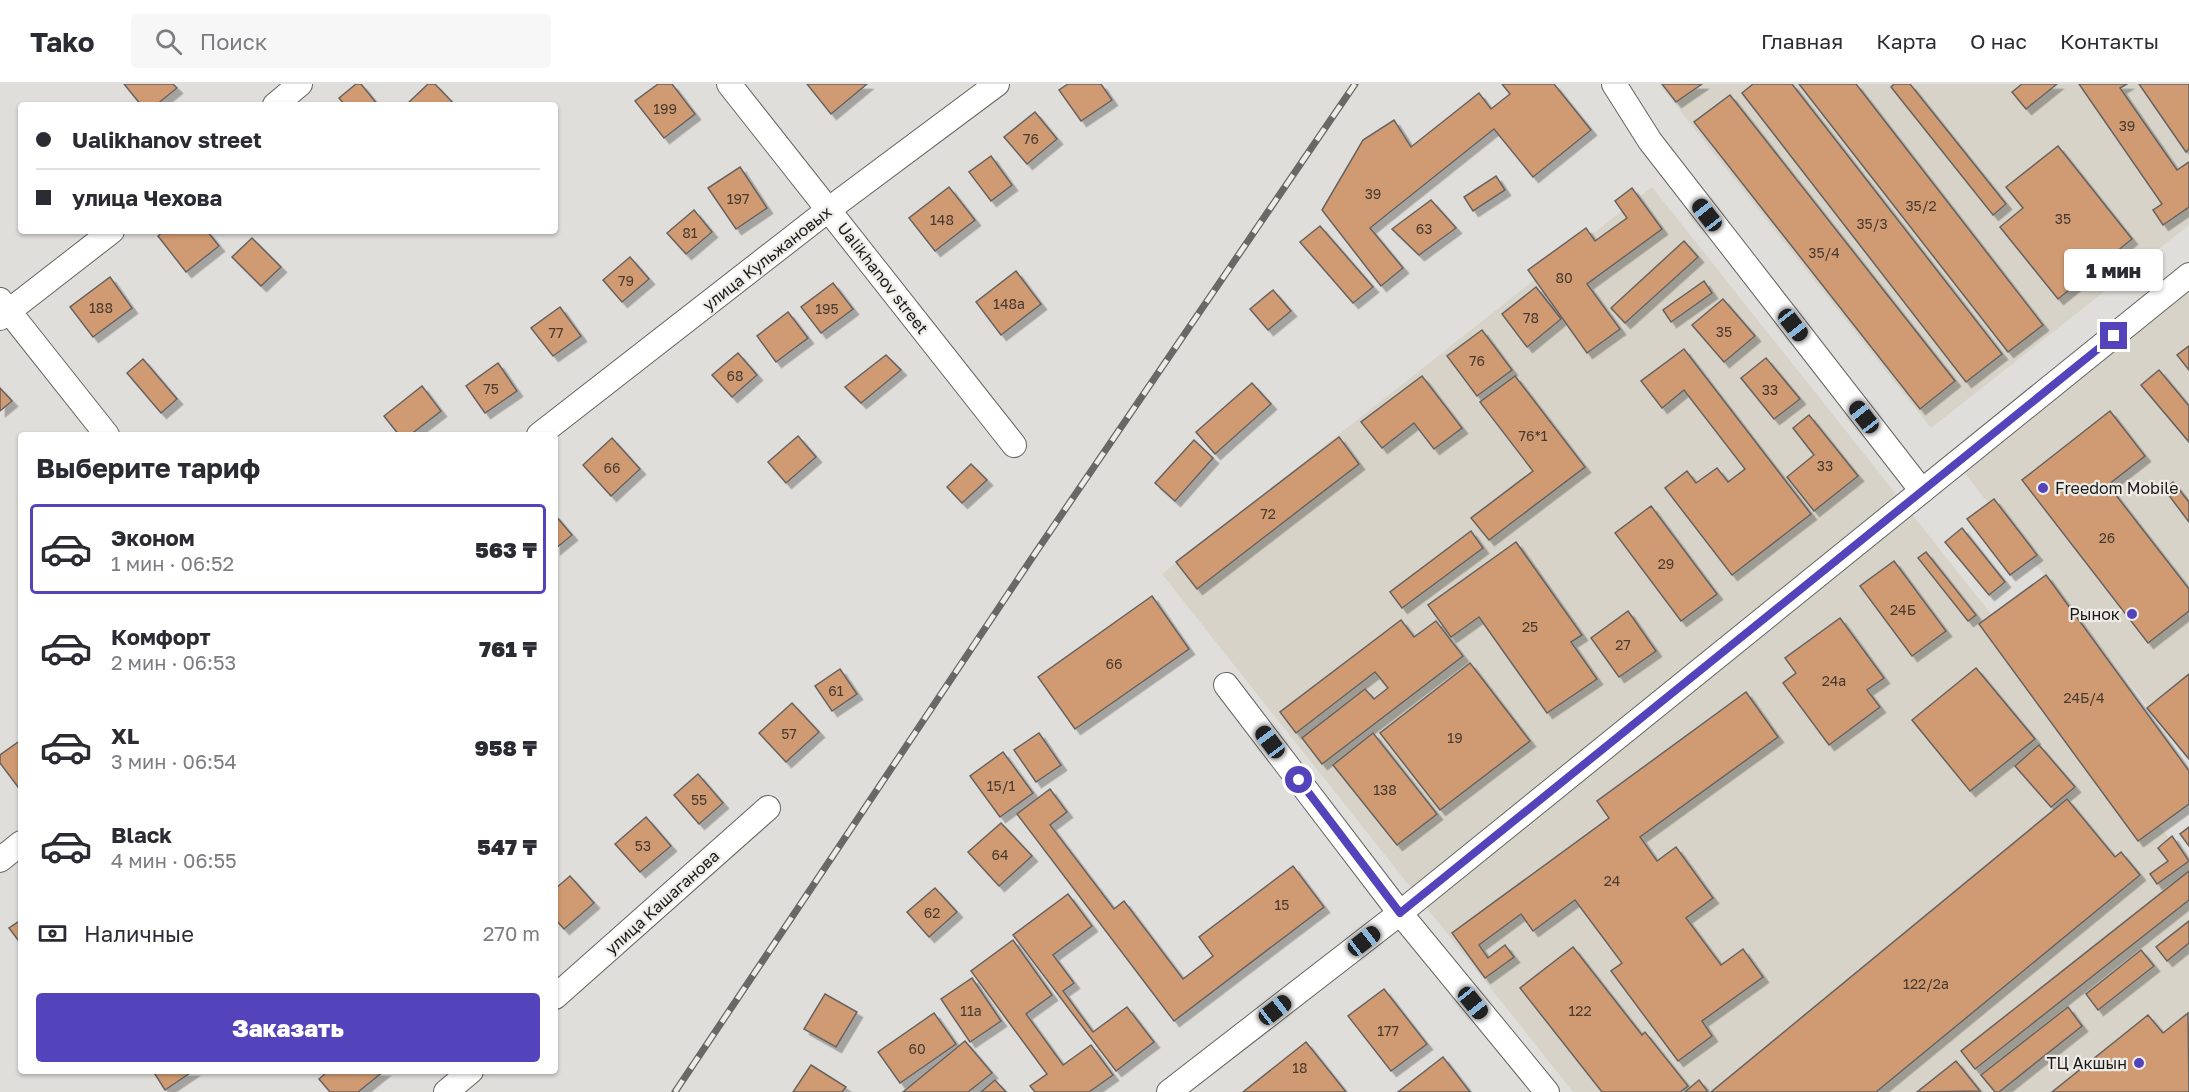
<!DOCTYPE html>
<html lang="ru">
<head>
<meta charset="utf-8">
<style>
	:root { --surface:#fff; --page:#f7f7f7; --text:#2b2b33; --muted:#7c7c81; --line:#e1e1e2; --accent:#5444bc }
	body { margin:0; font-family:"Golos Text",sans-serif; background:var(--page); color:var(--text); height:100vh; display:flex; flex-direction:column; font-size:22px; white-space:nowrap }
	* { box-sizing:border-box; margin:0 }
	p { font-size:20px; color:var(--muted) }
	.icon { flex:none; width:33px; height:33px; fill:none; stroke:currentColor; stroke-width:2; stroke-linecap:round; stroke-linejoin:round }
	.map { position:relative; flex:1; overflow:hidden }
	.sheet { position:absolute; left:18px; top:348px; width:540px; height:642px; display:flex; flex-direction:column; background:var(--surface); border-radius:6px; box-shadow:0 2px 4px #0004 }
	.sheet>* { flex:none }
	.banner { position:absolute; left:18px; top:18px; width:540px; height:132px; border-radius:6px; box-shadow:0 2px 4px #0004; display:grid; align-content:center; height:132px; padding:0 18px; background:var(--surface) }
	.end { position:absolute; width:27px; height:27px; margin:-14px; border:8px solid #5444bc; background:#fff; box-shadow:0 0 0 3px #fff }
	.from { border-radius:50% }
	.bubble { position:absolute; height:42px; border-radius:6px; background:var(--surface); box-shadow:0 2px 4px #0004; font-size:20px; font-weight:800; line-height:42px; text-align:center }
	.car { position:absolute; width:18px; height:36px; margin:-18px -9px; border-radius:8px; box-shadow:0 0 4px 2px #0007; background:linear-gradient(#222 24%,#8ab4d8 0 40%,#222 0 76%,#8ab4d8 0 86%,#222 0) }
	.banner b { display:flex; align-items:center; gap:21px; height:57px; font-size:22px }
	.banner b+b { border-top:2px solid var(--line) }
	.banner i { width:15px; height:15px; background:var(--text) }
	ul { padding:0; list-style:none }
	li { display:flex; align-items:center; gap:18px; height:90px; margin:0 12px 9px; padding:0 6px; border:3px solid transparent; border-radius:6px }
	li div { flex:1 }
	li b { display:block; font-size:22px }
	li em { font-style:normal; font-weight:800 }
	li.active { border-color:var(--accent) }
	li>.icon { width:54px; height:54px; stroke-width:1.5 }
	h2 { padding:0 18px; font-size:27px; line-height:72px }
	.pay { display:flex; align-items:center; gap:15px; height:66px; padding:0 18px; font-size:22px }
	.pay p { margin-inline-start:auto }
	.primary-button { display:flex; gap:12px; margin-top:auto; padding:12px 18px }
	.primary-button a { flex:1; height:69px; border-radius:6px; background:var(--accent); color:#fff; font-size:24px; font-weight:800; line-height:69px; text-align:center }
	header { display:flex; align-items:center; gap:36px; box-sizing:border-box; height:84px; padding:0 30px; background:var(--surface); border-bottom:2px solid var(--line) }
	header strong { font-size:28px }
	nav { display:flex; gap:33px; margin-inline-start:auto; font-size:21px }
	.search { width:420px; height:54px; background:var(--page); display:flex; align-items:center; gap:15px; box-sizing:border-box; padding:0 21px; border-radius:6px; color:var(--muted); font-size:22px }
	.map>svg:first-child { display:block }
	.built { fill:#d7d3c8 }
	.building { fill:#d09b73; stroke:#676361; stroke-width:1.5; filter:url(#shadow) }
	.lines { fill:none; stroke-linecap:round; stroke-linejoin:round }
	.minor-casing { stroke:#656460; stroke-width:26 }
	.minor { stroke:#fff; stroke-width:24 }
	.rail-casing { stroke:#696866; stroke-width:7 }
	.rail { stroke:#edece7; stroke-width:4.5; stroke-dasharray:14; stroke-linecap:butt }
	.route { stroke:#5444bc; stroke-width:8 }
	.poi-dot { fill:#5444bc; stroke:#edece7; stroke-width:2 }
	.labels { text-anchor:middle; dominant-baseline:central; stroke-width:4.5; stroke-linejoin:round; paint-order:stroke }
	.number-label { font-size:14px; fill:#483a2f }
	.street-label { font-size:16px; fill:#1a1918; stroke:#edece7 }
	.poi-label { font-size:16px; fill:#1a1918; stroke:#edece7; text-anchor:end }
</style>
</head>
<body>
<header>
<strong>Tako</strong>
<div class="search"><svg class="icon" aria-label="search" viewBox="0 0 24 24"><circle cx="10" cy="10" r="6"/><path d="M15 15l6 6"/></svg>Поиск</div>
<nav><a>Главная</a><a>Карта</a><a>О нас</a><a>Контакты</a></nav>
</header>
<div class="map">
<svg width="2189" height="1008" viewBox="0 0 2189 1008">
	<defs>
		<filter id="shadow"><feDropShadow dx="5.5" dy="5.5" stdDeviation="0" flood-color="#0004"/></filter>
	</defs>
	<rect width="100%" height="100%" fill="#e0deda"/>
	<!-- built -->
	<g class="built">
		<polygon points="1659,0 2189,0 2189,141 1931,344"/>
		<polygon points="1652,103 2189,779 2189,1008 1573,1008 1162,490"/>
		<polygon points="2189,205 2189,676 1960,383"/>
	</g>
	<!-- building -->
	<g class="building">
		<polygon points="124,0 173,0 177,4 156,21 141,21"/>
		<polygon points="356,0 361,0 378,21 345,21 339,14"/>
		<polygon points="428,0 435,0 454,20 406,21"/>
		<polygon points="658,0 672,0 695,30 664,54 635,17"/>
		<polygon points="807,0 867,0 831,30"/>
		<polygon points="1068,0 1101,0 1112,16 1081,37 1059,6"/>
		<polygon points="1502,0 1554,0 1591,46 1533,93 1494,45 1370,144 1403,184 1381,202 1322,126 1363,56 1394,36 1411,63 1479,9 1491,25 1510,10"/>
		<polygon points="1662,0 1702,0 1676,18"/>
		<polygon points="1753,0 1792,0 2002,270 1966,298 1742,9"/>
		<polygon points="1799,0 1856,0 2043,241 2008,268"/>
		<polygon points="1894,0 1910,0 2006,120 1993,131 1891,3"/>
		<polygon points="2022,0 2057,0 2026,25 2012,8"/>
		<polygon points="2079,0 2127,0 2120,4 2177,86 2189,78 2189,123 2163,141 2153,126 2162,120"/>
		<polygon points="2139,0 2189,0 2189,65 2186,68"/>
		<polygon points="1730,11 1955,297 1920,325 1694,38"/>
		<polygon points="1035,28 1057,55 1027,80 1004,53"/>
		<polygon points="2058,62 2132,155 2058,215 2000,143 2023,124 2006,103"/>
		<polygon points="991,72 1012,101 991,117 969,88"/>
		<polygon points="740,83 767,124 736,145 708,104"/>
		<polygon points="1496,92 1505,106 1473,127 1464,113"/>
		<polygon points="949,103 975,136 935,167 909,134"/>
		<polygon points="1632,104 1662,145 1587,200 1620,245 1587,269 1528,186 1586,144 1595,157 1627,134 1615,117"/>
		<polygon points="1431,116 1456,144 1419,171 1392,145"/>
		<polygon points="694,126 712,148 686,170 667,149"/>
		<polygon points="1320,142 1373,203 1353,219 1300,158"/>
		<polygon points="164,147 207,147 219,162 186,188 158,152"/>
		<polygon points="252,154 281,183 261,202 232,173"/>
		<polygon points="1684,157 1698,173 1625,239 1611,224"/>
		<polygon points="630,173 649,195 622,218 603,196"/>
		<polygon points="1016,187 1041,220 1001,251 976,218"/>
		<polygon points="110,193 132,224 93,253 70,223"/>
		<polygon points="1704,197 1712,209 1671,238 1663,226"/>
		<polygon points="833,199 853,225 821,249 801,223"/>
		<polygon points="1536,203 1561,235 1527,263 1502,230"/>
		<polygon points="1273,206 1291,227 1268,246 1250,225"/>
		<polygon points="1723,215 1755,252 1724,278 1692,241"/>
		<polygon points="560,223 581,252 553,272 531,244"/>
		<polygon points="788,228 808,254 776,278 757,252"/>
		<polygon points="1482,246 1512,286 1477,312 1447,272"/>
		<polygon points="2189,262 2189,286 2177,271"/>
		<polygon points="1684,265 1811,430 1732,491 1665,404 1687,387 1696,399 1717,384 1728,398 1745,385 1684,306 1662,324 1641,297"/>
		<polygon points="738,269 757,291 732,313 712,291"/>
		<polygon points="886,271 901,286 861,319 845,303"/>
		<polygon points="1766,274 1800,315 1774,335 1741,294"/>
		<polygon points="143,275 177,315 161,329 127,289"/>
		<polygon points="498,279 517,307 485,329 466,302"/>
		<polygon points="2159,286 2189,322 2189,358 2141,301"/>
		<polygon points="1422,292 1462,344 1434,365 1414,339 1382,364 1361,338"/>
		<polygon points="1515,292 1585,383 1489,456 1471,434 1533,387 1480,318"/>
		<polygon points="1252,299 1271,320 1215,370 1196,348"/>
		<polygon points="422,302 441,327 410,351 399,351 384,332"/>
		<polygon points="0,304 12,317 0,327"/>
		<polygon points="2110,327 2145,372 2108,401 2189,505 2189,527 2148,559 2022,396"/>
		<polygon points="1809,331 1858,392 1814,427 1787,393 1814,371 1793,344"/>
		<polygon points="798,352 816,373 786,399 768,378"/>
		<polygon points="1339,353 1359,380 1197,505 1176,478"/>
		<polygon points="612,354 640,385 611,412 583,381"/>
		<polygon points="1194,356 1213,374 1175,417 1155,399"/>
		<polygon points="971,380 987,396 962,419 947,403"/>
		<polygon points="2173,398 2189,418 2189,438 2164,405"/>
		<polygon points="1994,415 2037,471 2010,491 1967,435"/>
		<polygon points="1651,422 1717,510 1681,537 1615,449"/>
		<polygon points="555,431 572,451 555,465"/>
		<polygon points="1962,444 2005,498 1989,511 1945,458"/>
		<polygon points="1471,447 1483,464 1402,524 1390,508"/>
		<polygon points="1516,458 1582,551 1571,558 1597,595 1547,629 1479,533 1451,553 1428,521"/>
		<polygon points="1926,468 1976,531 1968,537 1918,474"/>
		<polygon points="1894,477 1946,547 1912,572 1860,502"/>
		<polygon points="2046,491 2189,687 2189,720 2138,757 1979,540"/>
		<polygon points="1152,512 1189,565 1075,645 1038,593"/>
		<polygon points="1628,527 1656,567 1619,593 1591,554"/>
		<polygon points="1840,534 1884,594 1867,606 1880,623 1829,661 1783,599 1796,589 1785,574"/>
		<polygon points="1401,536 1414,553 1436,537 1463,572 1322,680 1302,654 1365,605 1374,615 1388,604 1375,588 1296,649 1280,628"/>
		<polygon points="1470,579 1530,657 1440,726 1380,649"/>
		<polygon points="1976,584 2035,655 1970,707 1912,636"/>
		<polygon points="840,585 857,610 832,627 815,602"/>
		<polygon points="2189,590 2189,675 2147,624"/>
		<polygon points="1746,608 1778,653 1640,753 1657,777 1676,763 1713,814 1686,834 1721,881 1743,865 1763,893 1702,937 1712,952 1678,977 1611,887 1622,879 1575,816 1533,847 1521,830 1479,861 1488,874 1505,861 1514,873 1485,894 1452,849 1609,734 1597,717"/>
		<polygon points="792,619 819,648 786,678 759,649"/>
		<polygon points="1039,649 1061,681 1036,698 1014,666"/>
		<polygon points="1373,649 1437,730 1397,761 1333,681"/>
		<polygon points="21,656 21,707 0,679 0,671"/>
		<polygon points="2039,661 2075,703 2051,723 2015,682"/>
		<polygon points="1003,668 1033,709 1000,733 970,692"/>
		<polygon points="698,690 723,719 699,740 674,711"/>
		<polygon points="1050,705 1067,728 1050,741 1114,825 1124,817 1183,895 1213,872 1199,853 1293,782 1324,823 1174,937 1017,730"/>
		<polygon points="2067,715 2115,773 2121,768 2140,791 1876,1008 1711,1008"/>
		<polygon points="646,733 671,762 640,788 615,760"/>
		<polygon points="1001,739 1032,772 999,802 968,768"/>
		<polygon points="2189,743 2189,762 2180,750"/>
		<polygon points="2172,752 2189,777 2157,800 2150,790 2168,777 2158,764"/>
		<polygon points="2189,787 2189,816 1975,985 1961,967"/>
		<polygon points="570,792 594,819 564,845 555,835 555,805"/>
		<polygon points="935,804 957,828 929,853 907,828"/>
		<polygon points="1068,810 1092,842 1053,871 1074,899 1063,907 1093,948 1127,923 1154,958 1116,987 1013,851"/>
		<polygon points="21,836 21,860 9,844"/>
		<polygon points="2189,837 2189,859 2167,877 2156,863"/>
		<polygon points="1013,856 1052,911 1026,930 1063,981 1091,961 1113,991 1089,1008 1035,1008 1030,1002 1047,990 971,887"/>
		<polygon points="1573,863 1642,951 1645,948 1688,1002 1680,1008 1602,1008 1520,904"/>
		<polygon points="2141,866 2154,882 2098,926 2086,910"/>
		<polygon points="972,894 1001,937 970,958 941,915"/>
		<polygon points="1384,905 1427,960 1391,987 1348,932"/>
		<polygon points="825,910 857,928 836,963 804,945"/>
		<polygon points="2068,923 2082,942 1999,1008 1995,1008 1981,991"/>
		<polygon points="934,929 956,960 900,999 878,968"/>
		<polygon points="2188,929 2189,1008 2052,1008 2148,931 2163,949"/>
		<polygon points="965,957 992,989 968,1008 903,1008"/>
		<polygon points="1306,958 1346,1008 1243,1008"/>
		<polygon points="1443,973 1470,1008 1398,1008"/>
		<polygon points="1956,977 1980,1007 1917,1008"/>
		<polygon points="811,981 846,1003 842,1008 793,1008"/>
		<polygon points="153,987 193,987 165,1006"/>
		<polygon points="328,987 384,987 358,1008 330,1008 319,995"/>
		<polygon points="995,996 1006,1008 981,1008"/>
		<polygon points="1699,996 1708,1008 1685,1008"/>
	</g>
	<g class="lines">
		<!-- minor casing -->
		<g class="minor-casing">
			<g id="minor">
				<polyline points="729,0 1014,361"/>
				<polyline points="1614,0 1650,57 1922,407"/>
				<polyline points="275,21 300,0"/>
				<polyline points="0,216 107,351"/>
				<polyline points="0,234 112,147"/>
				<polyline points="539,351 828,126 997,0"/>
				<polyline points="1226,601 1400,829 1547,1008"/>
				<polyline points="0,776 21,759"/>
				<polyline points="555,913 768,724"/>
				<polyline points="446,1008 471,987"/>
				<polyline points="1169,1008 1400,829 2189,191"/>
			</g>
		</g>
		<!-- minor -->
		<use href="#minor" class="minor"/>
		<!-- rail casing -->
		<g class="rail-casing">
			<polyline id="rail" points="675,1008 1036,468 1355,0"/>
		</g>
		<!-- rail -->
		<use href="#rail" class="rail"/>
	</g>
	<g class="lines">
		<!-- route -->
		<polyline class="route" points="1299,696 1400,829 2114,252"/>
	</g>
	<!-- markers -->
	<g class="poi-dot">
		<circle cx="2043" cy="404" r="6"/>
		<circle cx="2132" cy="530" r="6"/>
		<circle cx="2139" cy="979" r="6"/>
	</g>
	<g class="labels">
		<!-- number labels -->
		<g class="number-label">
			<text x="665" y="24">199</text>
			<text x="2127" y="41">39</text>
			<text x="1031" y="54">76</text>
			<text x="1373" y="109">39</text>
			<text x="738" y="114">197</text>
			<text x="1921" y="121">35/2</text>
			<text x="2063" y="134">35</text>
			<text x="942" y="135">148</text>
			<text x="1872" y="139">35/3</text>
			<text x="1424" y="144">63</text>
			<text x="690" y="148">81</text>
			<text x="1824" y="168">35/4</text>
			<text x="1564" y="193">80</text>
			<text x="626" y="196">79</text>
			<text x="1009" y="219">148а</text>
			<text x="101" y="223">188</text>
			<text x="827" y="224">195</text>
			<text x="1531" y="233">78</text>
			<text x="1724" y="247">35</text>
			<text x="556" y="248">77</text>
			<text x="1477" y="276">76</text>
			<text x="735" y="291">68</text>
			<text x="491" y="304">75</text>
			<text x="1770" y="305">33</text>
			<text x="1533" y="351">76*1</text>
			<text x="1825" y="381">33</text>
			<text x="612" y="383">66</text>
			<text x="1268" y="429">72</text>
			<text x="2107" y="453">26</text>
			<text x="1666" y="479">29</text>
			<text x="1903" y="525">24Б</text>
			<text x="1530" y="542">25</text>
			<text x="1623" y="560">27</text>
			<text x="1114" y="579">66</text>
			<text x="1834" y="596">24а</text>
			<text x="836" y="606">61</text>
			<text x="2084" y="613">24Б/4</text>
			<text x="789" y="649">57</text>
			<text x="1455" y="653">19</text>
			<text x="1001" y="701">15/1</text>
			<text x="1385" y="705">138</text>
			<text x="699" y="715">55</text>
			<text x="643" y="761">53</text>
			<text x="1000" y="770">64</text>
			<text x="1612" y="796">24</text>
			<text x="1282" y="820">15</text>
			<text x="932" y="828">62</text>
			<text x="1926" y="899">122/2а</text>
			<text x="971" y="926">11а</text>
			<text x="1580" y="926">122</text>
			<text x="1388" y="946">177</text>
			<text x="917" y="964">60</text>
			<text x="1300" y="983">18</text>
		</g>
		<!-- street labels -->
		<g class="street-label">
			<text transform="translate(767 174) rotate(-38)">улица Кульжановых</text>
			<text transform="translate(883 194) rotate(52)">Ualikhanov street</text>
			<text transform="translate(662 818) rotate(-42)">улица Кашаганова</text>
		</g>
		<!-- poi labels -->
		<g class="poi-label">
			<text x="2055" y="404" text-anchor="start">Freedom Mobile</text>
			<text x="2120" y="530">Рынок</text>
			<text x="2127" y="979">ТЦ Акшын</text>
		</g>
	</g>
</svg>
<i class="end from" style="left:1299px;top:696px"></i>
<i class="end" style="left:2114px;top:252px"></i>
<div class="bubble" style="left:2064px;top:165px;width:99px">1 мин</div>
<i class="car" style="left:1707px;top:131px;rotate:322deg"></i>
<i class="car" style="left:1793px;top:241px;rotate:142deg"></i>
<i class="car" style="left:1864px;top:333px;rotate:322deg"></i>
<i class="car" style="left:1270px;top:658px;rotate:323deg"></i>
<i class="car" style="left:1364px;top:857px;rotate:52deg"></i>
<i class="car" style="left:1473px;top:919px;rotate:141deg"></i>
<i class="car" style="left:1275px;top:926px;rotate:52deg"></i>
<div class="banner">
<b><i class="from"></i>Ualikhanov street</b>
<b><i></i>улица Чехова</b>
</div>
<section class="sheet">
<h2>Выберите тариф</h2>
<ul>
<li class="active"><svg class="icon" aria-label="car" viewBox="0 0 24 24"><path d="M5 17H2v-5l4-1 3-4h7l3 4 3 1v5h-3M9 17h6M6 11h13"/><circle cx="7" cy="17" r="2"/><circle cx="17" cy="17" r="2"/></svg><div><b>Эконом</b><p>1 мин · 06:52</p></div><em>563 ₸</em></li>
<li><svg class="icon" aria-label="car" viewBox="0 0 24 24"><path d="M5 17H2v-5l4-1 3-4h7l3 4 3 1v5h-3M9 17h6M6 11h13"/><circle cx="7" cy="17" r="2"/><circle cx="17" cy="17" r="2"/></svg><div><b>Комфорт</b><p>2 мин · 06:53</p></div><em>761 ₸</em></li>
<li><svg class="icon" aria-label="car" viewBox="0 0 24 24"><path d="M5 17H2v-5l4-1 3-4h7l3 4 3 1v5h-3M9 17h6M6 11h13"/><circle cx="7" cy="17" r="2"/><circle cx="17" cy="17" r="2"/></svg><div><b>XL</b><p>3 мин · 06:54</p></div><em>958 ₸</em></li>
<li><svg class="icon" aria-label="car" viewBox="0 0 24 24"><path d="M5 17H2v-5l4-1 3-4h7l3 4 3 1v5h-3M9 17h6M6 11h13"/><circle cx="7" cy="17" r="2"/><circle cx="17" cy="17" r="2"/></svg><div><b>Black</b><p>4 мин · 06:55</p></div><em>547 ₸</em></li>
</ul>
<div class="pay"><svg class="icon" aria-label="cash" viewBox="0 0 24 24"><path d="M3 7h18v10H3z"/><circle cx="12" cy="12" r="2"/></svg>Наличные<p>270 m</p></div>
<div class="primary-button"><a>Заказать</a></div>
</section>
</div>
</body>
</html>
